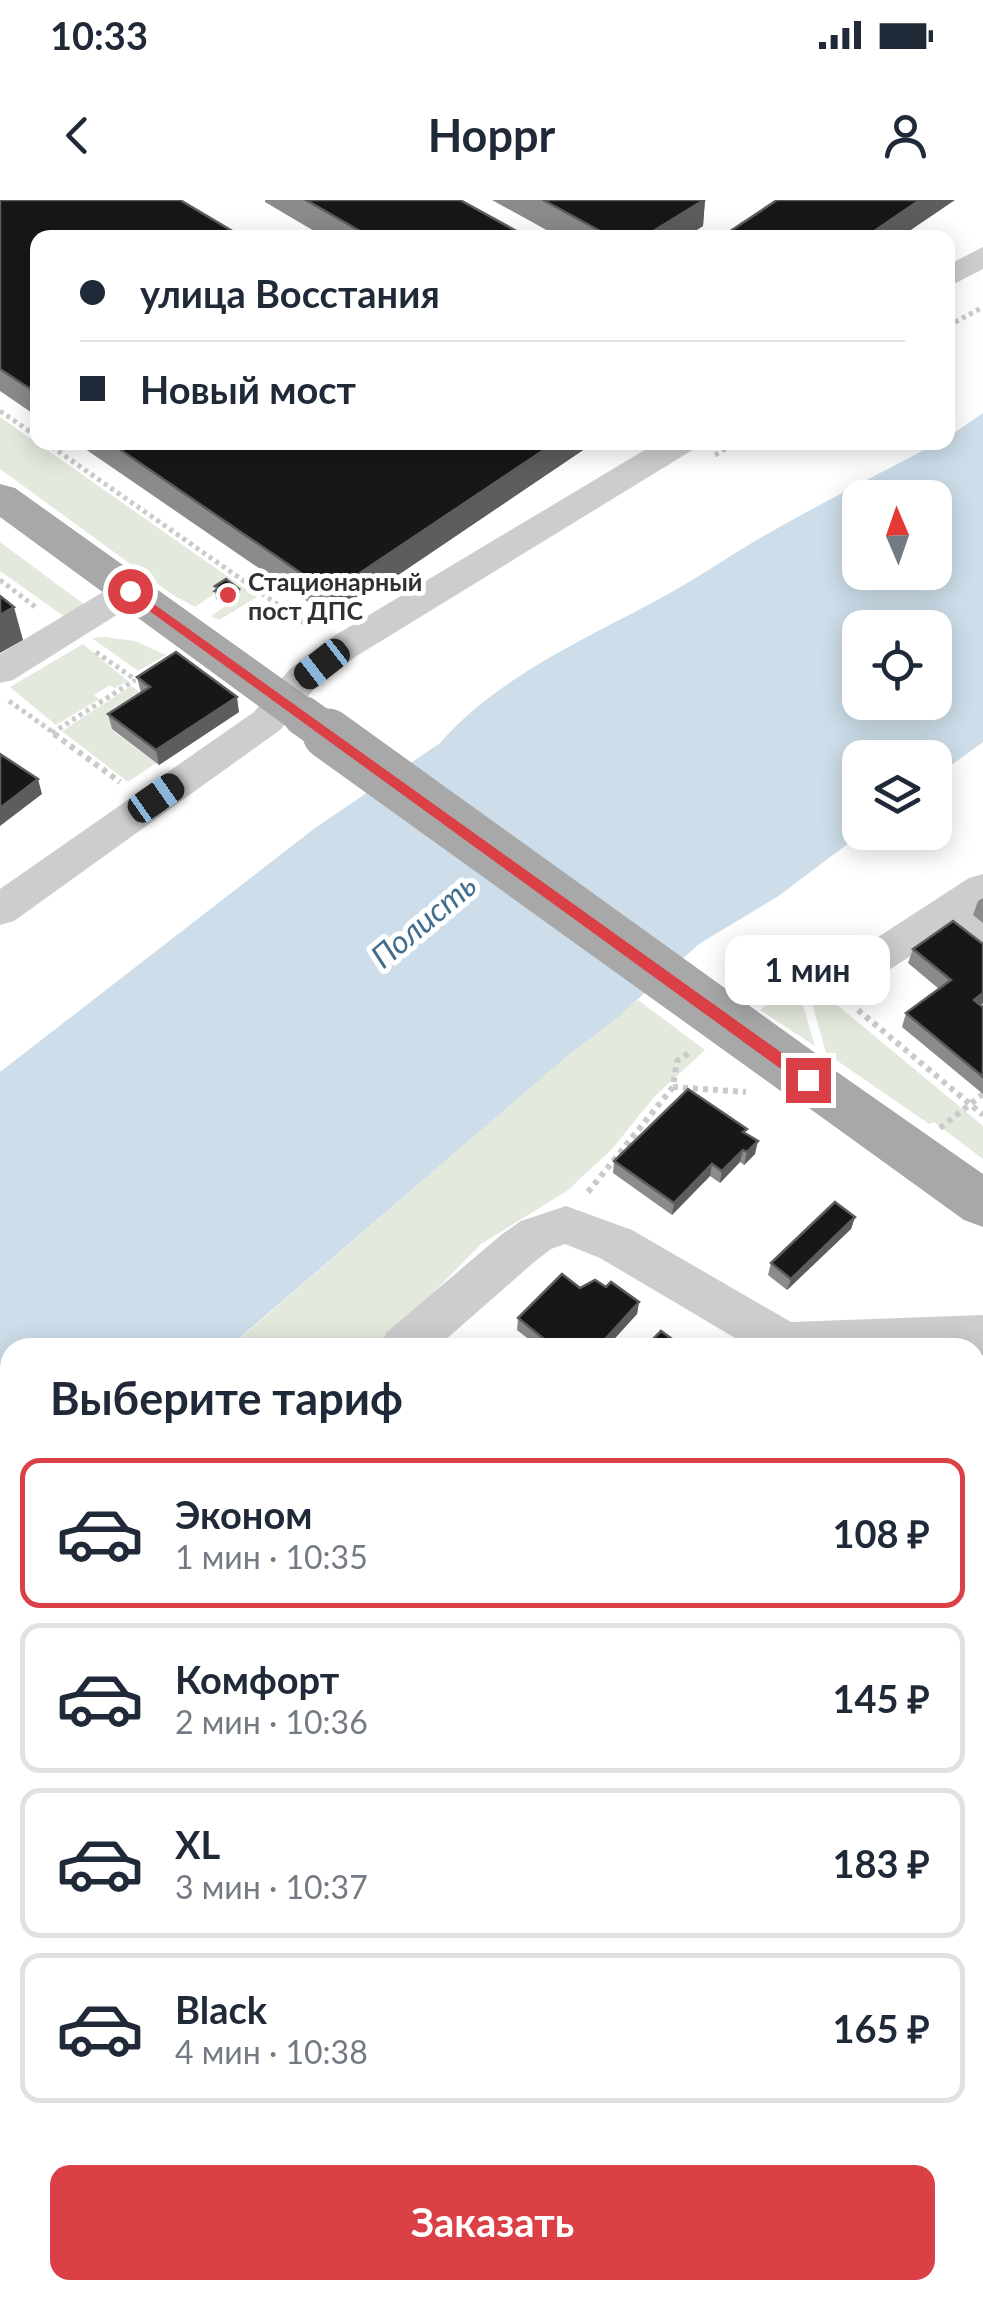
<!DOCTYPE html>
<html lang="ru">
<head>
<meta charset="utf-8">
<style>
	:root { --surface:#fff; --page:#f2f2f3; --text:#1f2937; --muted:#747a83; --line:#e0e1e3; --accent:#da4045 }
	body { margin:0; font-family:Lato,sans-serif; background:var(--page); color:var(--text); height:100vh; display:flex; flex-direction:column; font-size:38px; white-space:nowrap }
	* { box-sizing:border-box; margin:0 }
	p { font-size:32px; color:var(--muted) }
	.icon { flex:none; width:55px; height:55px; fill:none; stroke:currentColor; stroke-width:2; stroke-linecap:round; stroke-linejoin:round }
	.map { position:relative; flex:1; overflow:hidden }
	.side { position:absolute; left:0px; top:1138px; width:985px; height:962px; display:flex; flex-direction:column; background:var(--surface); border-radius:30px 30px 0 0; box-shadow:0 5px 25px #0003 }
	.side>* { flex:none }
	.banner { position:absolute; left:30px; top:30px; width:925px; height:220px; border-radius:20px; box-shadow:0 5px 25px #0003; display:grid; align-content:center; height:220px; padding:0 50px; background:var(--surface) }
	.needle { width:65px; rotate:358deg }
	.controls { position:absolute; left:842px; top:280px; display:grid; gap:20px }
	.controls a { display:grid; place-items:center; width:110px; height:110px; border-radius:20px; background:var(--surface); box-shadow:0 5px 25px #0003; font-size:50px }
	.end { position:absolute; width:45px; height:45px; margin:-22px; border:12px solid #da4045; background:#fff; box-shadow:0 0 0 5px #fff }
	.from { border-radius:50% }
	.bubble { position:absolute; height:70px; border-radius:20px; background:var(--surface); box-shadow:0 5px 25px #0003; font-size:32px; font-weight:700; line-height:70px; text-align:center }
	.car { position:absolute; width:30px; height:60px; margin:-30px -15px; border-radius:12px; box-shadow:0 0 8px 2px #0007; background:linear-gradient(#222 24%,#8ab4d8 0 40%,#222 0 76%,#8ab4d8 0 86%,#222 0) }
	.banner b { display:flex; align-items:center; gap:35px; height:95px; font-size:38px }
	.banner b+b { border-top:2px solid var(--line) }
	.banner i { width:25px; height:25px; background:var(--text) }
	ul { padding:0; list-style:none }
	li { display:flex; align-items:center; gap:30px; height:150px; margin:0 20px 15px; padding:0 30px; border:5px solid var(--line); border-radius:20px }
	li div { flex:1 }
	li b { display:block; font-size:38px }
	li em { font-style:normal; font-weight:700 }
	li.on { border-color:var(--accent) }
	li>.icon { width:90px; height:90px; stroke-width:1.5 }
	h2 { padding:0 50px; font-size:45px; line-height:120px }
	.action { display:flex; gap:20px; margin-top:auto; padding:20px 50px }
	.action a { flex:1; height:115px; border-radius:20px; background:var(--accent); color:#fff; font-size:40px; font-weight:700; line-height:115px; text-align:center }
	.status { display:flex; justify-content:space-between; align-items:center; height:70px; padding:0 50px; background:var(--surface); direction:ltr }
	.status svg { height:28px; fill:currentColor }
	header { display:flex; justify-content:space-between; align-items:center; height:130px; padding:0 50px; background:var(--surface); font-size:45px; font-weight:700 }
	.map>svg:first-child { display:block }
	.green { fill:#e3e9dd }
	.water { fill:#cddeea; fill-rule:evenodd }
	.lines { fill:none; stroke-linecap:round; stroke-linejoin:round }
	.path-far1 { stroke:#cacaca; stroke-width:5; stroke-dasharray:4 4; stroke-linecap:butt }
	.path { stroke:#cacaca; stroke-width:6; stroke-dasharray:5 5; stroke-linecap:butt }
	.minor { fill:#cdcdcd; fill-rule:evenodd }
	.major { fill:#a8a8a8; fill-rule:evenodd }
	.path-bridge { stroke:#cacaca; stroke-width:6; stroke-dasharray:5 5; stroke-linecap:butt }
	.major-bridge-far1 { stroke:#a8a8a8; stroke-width:40 }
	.major-bridge { stroke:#a8a8a8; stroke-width:51 }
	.wall { fill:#8b8b8b }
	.shaded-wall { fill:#5d5d5d }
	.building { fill:#171717; stroke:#5d5d5d; stroke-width:2.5 }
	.route { fill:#da4045 }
	.poi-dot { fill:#da4045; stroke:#fff; stroke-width:4 }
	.labels { text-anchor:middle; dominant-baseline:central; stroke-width:10; stroke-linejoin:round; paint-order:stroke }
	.far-poi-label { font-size:25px; font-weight:bold; fill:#303030; stroke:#fff; text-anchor:start }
	.water-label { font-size:32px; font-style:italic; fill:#436e8e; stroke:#fff }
</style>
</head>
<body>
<div class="status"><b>10:33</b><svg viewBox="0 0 49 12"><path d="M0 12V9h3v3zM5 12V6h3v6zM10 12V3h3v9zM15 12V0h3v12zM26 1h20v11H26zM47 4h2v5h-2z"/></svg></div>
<header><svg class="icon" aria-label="back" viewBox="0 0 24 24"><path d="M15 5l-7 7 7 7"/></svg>Hoppr<svg class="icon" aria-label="person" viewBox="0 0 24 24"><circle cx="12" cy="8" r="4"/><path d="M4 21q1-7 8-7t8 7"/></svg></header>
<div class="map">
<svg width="983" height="2098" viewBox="0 0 983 2098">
	<rect width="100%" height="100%" fill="#fff"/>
	<!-- green -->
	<g class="green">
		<polygon points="0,217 257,397 219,420 211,416 241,396 226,386 195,407 173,395 0,269"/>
		<polygon points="0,342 85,405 65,417 0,371"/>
		<polygon points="104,437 135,441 166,455 138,471 92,438"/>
		<polygon points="83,444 128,481 115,488 110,485 94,495 99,499 56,525 10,487"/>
		<polygon points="131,486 154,502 112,530 156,563 128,582 62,531"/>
		<polygon points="793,789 800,795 815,846 760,810 786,790"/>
		<polygon points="818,789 983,926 983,959 934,922 929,924 826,853 809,792"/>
		<polygon points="638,800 705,850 654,897 613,948 567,991 481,1044 380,1147 229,1148 567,855"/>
		<polygon points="10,1344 10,1526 0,1536 0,1354"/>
	</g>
	<!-- water -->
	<path class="water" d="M983 213V542L935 577V558H860L862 633 780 695 699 744 618 817 567 856 229 1147 10 1148V1344L0 1354V872L315 628 440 543C499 475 592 436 670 393 699 377 726 358 755 341 815 306 877 275 937 243L948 242V237ZM860 298H935V372H860ZM860 428H935V502H860Z"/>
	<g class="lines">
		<!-- path-far1 -->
		<g class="path-far1">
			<polyline points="948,126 983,107"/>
			<polyline points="0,211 38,237"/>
			<polyline points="45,242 314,430"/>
			<polyline points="715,255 737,242"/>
			<polyline points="0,380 38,409"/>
			<polyline points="96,452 136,480"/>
			<polyline points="9,501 58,536"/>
			<polyline points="52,533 135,480"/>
		</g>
		<!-- path -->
		<g class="path">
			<polyline points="54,534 120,582"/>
			<polyline points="770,796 786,786 804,783"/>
			<polyline points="858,810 983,915"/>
			<polyline points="673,887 746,892"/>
			<polyline points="588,992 673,887 677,861 690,852"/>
		</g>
		<!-- minor -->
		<g class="minor">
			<polygon points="983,47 983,69 948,87 948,65"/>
			<polygon points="658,242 698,242 694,249 355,457 315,488 280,530 14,721 0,725 0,689 254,512 289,470 329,439"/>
			<polygon points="130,379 142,383 147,391 142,399 13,480 0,483 0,454 118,383"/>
			<polygon points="983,674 983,709 974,715 983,722 983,760 969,755 943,735 852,794 838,799 824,794 818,783 824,772 969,678"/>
			<polygon points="566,1006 632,1030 791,1122 983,1115 983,1155 975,1156 975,1148 752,1148 600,1058 565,1044 551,1049 533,1063 436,1148 379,1148 386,1133 501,1035 521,1021"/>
			<polygon points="10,1539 10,1597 0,1602 0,1543"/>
			<polygon points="714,2090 777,2090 780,2098 717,2098"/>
		</g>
		<!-- major -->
		<g class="major">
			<polygon points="0,284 15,288 319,505 326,516 319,527 303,532 287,527 0,317"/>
			<polygon points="809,859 827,865 983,974 983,1027 964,1020 791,895 783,880 791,865"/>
		</g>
		<!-- path-bridge -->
		<polyline class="path-bridge" points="940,928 983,894"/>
		<!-- major-bridge-far1 -->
		<polyline class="major-bridge-far1" points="303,516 331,536"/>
		<!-- major-bridge -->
		<polyline class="major-bridge" points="328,534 809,880"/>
	</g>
	<!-- wall -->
	<g class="wall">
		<polygon points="0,0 38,38 38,217 0,191"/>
		<polygon points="265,0 460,0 529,38 326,38 265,2"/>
		<polygon points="492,0 705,0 703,26 684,38 561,38"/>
		<polygon points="75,242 595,242 333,419"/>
		<polygon points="215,386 239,389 240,397 229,403 216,399"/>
		<polygon points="137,477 239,512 159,565 112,529 108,514 141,493"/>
		<polygon points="983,698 983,723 973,715 978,701"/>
		<polygon points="983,744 983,803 981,805 983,807 983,894 902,827 906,813 939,789 908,763 913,749"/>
		<polygon points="746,933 755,954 744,965 740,962 720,983 710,976 672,1015 613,973 614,961"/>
		<polygon points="855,1017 851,1029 787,1090 768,1075 771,1063"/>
		<polygon points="606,1087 639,1102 637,1114 606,1148 540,1148 517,1130 518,1118 580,1088"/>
		<polygon points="983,1800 983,1835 975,1829 975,1815"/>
		<polygon points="922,2090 975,2090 983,2098 917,2098"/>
	</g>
	<!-- shaded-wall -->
	<g class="shaded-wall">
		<polygon points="705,0 703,26 684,38 642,38"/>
		<polygon points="920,0 955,0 899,38 864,38"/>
		<polygon points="556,242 595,242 333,419 330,393"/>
		<polygon points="239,389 240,397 229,403 228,395"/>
		<polygon points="14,407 23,440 0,453 0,415"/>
		<polygon points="237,497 239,512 159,565 156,550"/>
		<polygon points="38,579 42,594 0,626 0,608"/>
		<polygon points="983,793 983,803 969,813 974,800"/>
		<polygon points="758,941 755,954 744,965 747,952"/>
		<polygon points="743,950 740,962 720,983 722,971"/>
		<polygon points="712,964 710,976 672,1015 674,1003"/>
		<polygon points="855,1017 851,1029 787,1090 791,1079"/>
		<polygon points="639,1102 637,1114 606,1148 597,1148"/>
		<polygon points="0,1684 10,1694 10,1698 7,1701 0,1696"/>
	</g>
	<!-- building -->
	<g class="building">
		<polygon points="0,0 180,0 244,38 38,38 38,194 0,169"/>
		<polygon points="306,0 460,0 529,38 372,38"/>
		<polygon points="543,0 704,0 642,38 613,38"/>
		<polygon points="777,0 920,0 864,38 720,38"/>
		<polygon points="109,242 556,242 330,393"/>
		<polygon points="226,379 239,389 228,395 215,391 219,388 215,386"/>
		<polygon points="0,396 14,407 0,415"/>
		<polygon points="176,452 237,497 156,550 108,514 150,487 137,477"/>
		<polygon points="0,554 38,579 0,608"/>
		<polygon points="953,721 983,744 983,793 974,800 983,807 983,877 906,813 951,780 913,749"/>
		<polygon points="688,889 747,929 743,932 758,941 747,952 743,950 722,971 712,964 674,1003 614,961"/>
		<polygon points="835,1002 855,1017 791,1079 771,1063"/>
		<polygon points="562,1074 580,1088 595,1080 606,1087 611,1082 639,1102 597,1148 555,1148 518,1118"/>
		<polygon points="661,1131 672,1139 664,1148 652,1140"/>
		<polygon points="0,1685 5,1690 0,1696 9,1704 5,1709 10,1714 10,1791 0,1781"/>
		<polygon points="983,1804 983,1830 975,1824 975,1819"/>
		<polygon points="975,2036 983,2043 983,2098 923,2098 928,2090 975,2090"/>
		<polygon points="903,2090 921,2090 916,2098 912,2098"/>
	</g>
	<!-- route -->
	<polygon class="route" points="130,387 814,876 814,885 803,885 126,394 124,391"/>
	<!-- markers -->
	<circle class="poi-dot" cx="228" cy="395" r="10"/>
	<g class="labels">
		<!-- far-poi labels -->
		<g class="far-poi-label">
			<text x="248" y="381">Стационарный<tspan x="248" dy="29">пост ДПС</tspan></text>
		</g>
		<!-- water labels -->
		<g class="water-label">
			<text transform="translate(423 720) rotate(-40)">Полисть</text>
		</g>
	</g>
</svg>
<div class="controls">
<a><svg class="needle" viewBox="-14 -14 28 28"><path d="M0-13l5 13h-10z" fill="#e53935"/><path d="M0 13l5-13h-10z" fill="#747a83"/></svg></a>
<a><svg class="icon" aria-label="locate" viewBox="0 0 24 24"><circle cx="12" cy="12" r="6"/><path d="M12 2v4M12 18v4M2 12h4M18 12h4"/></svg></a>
<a><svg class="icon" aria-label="layers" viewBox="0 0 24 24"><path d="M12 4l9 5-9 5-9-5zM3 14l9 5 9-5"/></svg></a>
</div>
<i class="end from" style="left:130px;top:391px"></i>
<i class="end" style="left:808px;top:880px"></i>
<div class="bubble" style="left:725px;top:735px;width:165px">1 мин</div>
<i class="car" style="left:322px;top:464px;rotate:232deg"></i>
<i class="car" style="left:156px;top:598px;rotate:55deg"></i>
<div class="banner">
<b><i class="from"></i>улица Восстания</b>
<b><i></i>Новый мост</b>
</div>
<section class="side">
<h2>Выберите тариф</h2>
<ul>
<li class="on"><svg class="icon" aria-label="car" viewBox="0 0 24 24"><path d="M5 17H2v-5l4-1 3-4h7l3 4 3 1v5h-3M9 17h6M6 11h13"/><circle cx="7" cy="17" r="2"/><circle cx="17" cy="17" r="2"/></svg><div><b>Эконом</b><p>1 мин · 10:35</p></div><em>108 ₽</em></li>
<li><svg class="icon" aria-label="car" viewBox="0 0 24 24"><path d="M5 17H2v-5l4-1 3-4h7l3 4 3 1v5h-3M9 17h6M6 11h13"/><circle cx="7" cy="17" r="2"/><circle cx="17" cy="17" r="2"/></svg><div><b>Комфорт</b><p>2 мин · 10:36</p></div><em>145 ₽</em></li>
<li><svg class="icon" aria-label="car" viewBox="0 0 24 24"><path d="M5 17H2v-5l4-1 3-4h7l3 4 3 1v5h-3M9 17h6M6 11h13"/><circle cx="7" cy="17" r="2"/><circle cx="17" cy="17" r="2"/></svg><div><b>XL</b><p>3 мин · 10:37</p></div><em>183 ₽</em></li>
<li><svg class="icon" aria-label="car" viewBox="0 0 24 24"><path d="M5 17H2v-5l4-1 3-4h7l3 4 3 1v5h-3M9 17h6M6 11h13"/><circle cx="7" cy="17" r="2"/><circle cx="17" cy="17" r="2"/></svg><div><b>Black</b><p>4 мин · 10:38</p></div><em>165 ₽</em></li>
</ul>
<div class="action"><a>Заказать</a></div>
</section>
</div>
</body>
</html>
